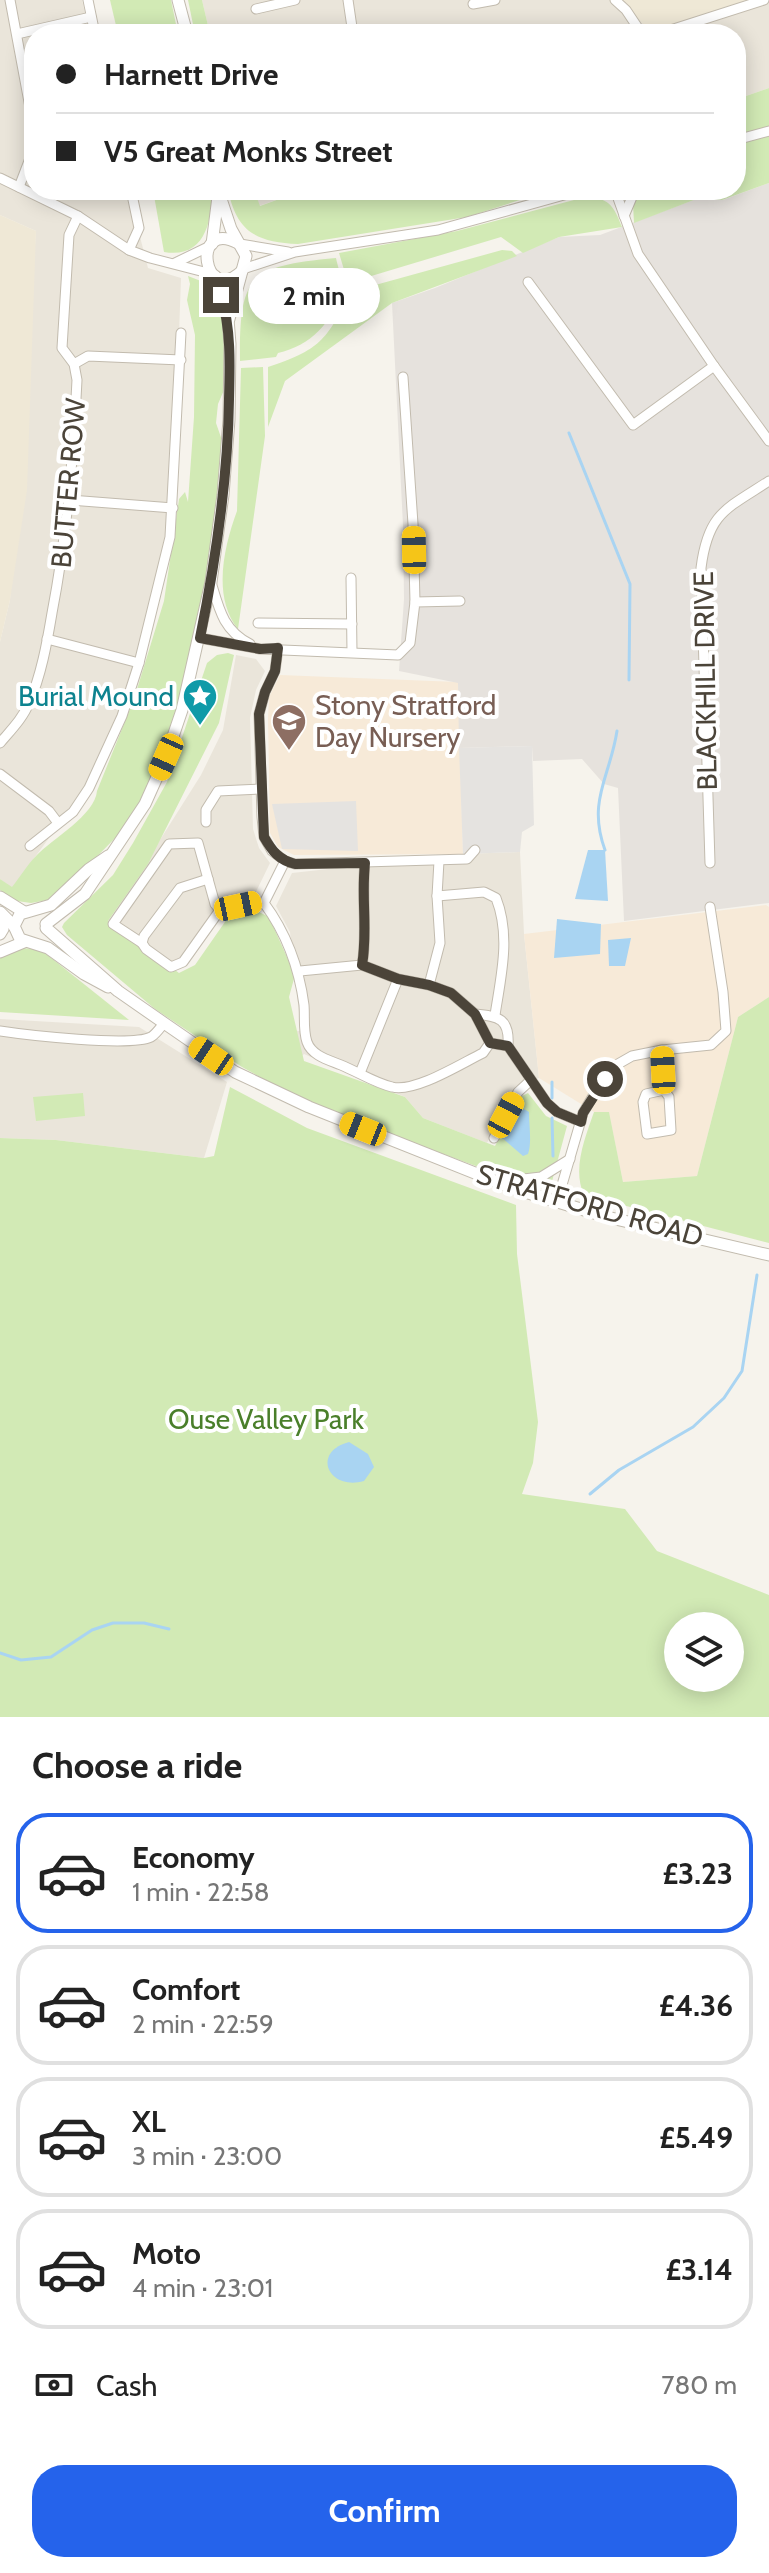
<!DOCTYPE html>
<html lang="en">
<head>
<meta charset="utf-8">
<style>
	:root { --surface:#fff; --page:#f2f2f2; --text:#222; --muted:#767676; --line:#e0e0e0; --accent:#2563eb }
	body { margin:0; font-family:Cabin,sans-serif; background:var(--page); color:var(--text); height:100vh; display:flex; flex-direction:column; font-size:30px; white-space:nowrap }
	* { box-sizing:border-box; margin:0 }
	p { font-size:26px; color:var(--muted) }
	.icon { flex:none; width:44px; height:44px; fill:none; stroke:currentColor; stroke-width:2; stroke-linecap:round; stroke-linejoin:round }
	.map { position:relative; height:1717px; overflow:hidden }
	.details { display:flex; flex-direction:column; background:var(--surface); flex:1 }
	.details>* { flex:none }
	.banner { position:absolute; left:24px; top:24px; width:722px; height:176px; border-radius:32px; box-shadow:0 4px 20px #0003; display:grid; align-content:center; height:176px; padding:0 32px; background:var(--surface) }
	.buttons { position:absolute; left:664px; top:1612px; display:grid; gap:16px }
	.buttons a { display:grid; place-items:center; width:80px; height:80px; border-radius:50%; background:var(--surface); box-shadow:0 4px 20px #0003; font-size:40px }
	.end { position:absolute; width:36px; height:36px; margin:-18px; border:10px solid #4b4439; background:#fff; box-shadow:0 0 0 4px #fff }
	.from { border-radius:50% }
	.bubble { position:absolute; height:56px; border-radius:28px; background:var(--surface); box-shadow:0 4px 20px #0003; font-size:26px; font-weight:700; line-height:56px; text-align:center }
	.car { position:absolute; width:24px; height:48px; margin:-24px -12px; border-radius:10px; box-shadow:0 0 6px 2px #0007; background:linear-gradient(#f5c518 24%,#345 0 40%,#f5c518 0 76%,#345 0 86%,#f5c518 0) }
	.banner b { display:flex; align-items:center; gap:28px; height:76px; font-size:30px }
	.banner b+b { border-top:2px solid var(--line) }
	.banner i { width:20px; height:20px; background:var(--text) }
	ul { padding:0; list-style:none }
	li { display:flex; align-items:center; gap:24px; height:120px; margin:0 16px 12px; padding:0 16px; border:4px solid var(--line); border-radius:32px }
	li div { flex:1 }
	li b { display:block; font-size:30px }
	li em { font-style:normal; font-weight:700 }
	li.selected { border-color:var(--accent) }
	li>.icon { width:72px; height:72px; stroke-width:1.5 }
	h2 { padding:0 32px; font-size:36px; line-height:96px }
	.pay { display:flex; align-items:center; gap:20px; height:88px; padding:0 32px; font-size:30px }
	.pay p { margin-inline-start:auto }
	.button { display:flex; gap:16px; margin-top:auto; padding:16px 32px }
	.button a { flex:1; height:92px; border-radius:32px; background:var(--accent); color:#fff; font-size:32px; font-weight:700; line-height:92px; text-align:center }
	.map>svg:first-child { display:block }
	.residential { fill:#eae5da }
	.commercial { fill:#f7ead8 }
	.industrial { fill:#e6e2dd }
	.education { fill:#efe8d6 }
	.green { fill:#d2eab5; fill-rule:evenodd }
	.parking { fill:#e5e3e0 }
	.water { fill:#a9d4f2 }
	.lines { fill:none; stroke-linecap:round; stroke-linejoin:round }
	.stream { stroke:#a9d4f2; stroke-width:3 }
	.minor-casing { stroke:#c2bbae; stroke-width:11 }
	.tertiary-casing { stroke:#c2bbae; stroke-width:13 }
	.minor { stroke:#fff; stroke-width:9 }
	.tertiary { stroke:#fff; stroke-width:11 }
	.route { stroke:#4b4439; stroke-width:10 }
	.labels { text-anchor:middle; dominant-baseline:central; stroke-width:8; stroke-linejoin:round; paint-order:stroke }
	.street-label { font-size:28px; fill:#4b4439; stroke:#fff }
	.culture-label { font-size:28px; fill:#0d838f; stroke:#fff; text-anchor:end }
	.education-label { font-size:28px; fill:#785e54; stroke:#fff; text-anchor:start }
	.park-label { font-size:28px; fill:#4a7f2a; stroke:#fff }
</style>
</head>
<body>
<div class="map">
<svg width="769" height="1717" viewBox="0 0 769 1717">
	<rect width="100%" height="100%" fill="#f6f3ec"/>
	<!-- residential -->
	<g class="residential">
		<polygon points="0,0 82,0 90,34 34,34 34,190 128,190 148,268 181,278 173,501 138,653 117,716 92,780 12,888 0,879 0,642 10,600 36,231 0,215"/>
		<polygon points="202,0 769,0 769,88 746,96 736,96 736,34 210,34"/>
		<polygon points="254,190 304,190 259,206"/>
		<polygon points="236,655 256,659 265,671 256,690 250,718 253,829 259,848 270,863 254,896 228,904 175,972 105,927 201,775 223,730"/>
		<polygon points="520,852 524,934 539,1078 516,1086 487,1143 423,1118 405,1097 304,1054 283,1074 247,1029 301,1031 290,932 276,906 292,873 463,854"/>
		<polygon points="0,1019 139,1027 227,1082 204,1158 56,1140 0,1138"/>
	</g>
	<!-- commercial -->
	<g class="commercial">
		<polygon points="280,675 458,682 463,854 294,855 278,847 270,833 268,719 269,697"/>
		<polygon points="766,905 769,907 769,997 738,1017 697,1176 623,1182 609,1113 594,1112 539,1078 524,934"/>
	</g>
	<!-- industrial -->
	<polygon class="industrial" points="769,183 769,903 624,921 618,788 604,784 582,759 533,761 532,746 459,748 458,683 399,671 404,599 403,526 392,303 435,288 559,237 600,235 699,198 723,200"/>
	<!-- education -->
	<g class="education">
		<polygon points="622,0 764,0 661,33 642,23"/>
		<polygon points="0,215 36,231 27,490 10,600 0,642"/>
	</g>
	<!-- green -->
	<g class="green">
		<polygon points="110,0 171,0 178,34 118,34"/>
		<polygon points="188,0 202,0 210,34 195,34"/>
		<polygon points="769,88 769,183 722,200 699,198 634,223 633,204 639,190 736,190 736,93 742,91 746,96"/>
		<path d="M153 190H212C212 221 205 259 164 252Z"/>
		<path d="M228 190H254L260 206 304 190H368L370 193 392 190 394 197H396L395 190H551L467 217 298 244C256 242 237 232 228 190Z"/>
		<path d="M589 196C611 200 614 207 622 227L559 237 523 253 501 237 348 283 339 253 457 231Z"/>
		<path d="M502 250 512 251 517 256 392 303 285 381 268 427V367C319 350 327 341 350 292Z"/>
		<path d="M336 258C338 268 343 280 341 289 334 322 310 346 278 353L276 357 240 361C239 275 249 266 336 258Z"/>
		<path d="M188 276 211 285 225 318 227 383 218 404 216 423 225 449 218 525 198 634 173 727 146 792 124 829 64 890 48 900 31 903 17 901 0 890V879L12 887C20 877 27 865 36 856 52 839 95 815 97 791L134 699 164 601 179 499 185 492 188 502 194 417 195 335 187 300 190 284Z"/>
		<path d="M263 367 265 436 238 629C212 597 224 546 237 511L241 368Z"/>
		<polygon points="228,653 234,655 219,723 148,864 108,921 179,973 195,965 227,919 257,911 269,917 295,975 289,997 304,1061 405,1097 423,1118 495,1146 520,1097 528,1093 546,1116 567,1126 551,1185 492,1172 308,1104 242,1067 155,1009 67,935 62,927 64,923 113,875 133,843 167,782 207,663 217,655"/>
		<polygon points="18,948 40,949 129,1020 0,1012 0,958"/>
		<path d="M769 997V1243L584 1195C572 1169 585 1138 594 1112H609L623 1182 697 1176 738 1017Z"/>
		<path d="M230 1087 307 1128 516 1205 517 1254 538 1422 533 1463 522 1494 625 1509 657 1551 769 1595V1717H0V1138L56 1140 204 1158 214 1156ZM678 1626H730V1678H678Z"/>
		<polygon points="83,1093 85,1116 36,1121 33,1097"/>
	</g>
	<!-- parking -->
	<g class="parking">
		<polygon points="532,746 534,825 522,832 520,852 463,854 459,748"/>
		<polygon points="356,801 358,851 282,849 272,804"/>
	</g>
	<!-- water -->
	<g class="water">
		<polygon points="588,850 605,850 608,901 575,899"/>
		<polygon points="557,919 601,924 600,954 554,958"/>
		<polygon points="631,938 625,966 609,966 608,940"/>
		<path d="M524 1109 529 1112C529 1125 532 1143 528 1154L523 1156 500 1136 509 1113Z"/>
		<path d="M349 1442 368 1454 374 1467 364 1481C328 1491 311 1452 349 1442Z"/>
	</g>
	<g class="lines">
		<!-- stream -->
		<g class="stream">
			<polyline points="569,433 630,584 629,680"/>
			<path d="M605 850C587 801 610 777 617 731"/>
			<polyline points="552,1098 552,1082"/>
			<polyline points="552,1118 553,1156"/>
			<polyline points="590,1494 619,1470 693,1427 724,1398 742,1371 757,1275"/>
			<polyline points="0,1653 21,1660 51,1657 92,1630 113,1623 144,1623 169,1629"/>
		</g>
		<!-- minor casing -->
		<g class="minor-casing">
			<g id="minor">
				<polyline points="10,0 34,129"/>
				<polyline points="88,0 95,34"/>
				<polyline points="348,0 353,34"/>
				<polyline points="615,0 626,10 642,34"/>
				<polyline points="473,4 495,0"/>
				<polyline points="256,9 295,0"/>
				<polyline points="17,34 91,17"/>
				<polyline points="658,34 764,0"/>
				<polyline points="736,140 769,131"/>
				<polyline points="0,178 78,216 129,250 150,258 212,274"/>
				<polyline points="19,187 34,148"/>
				<polyline points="615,190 638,254 714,366 769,441"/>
				<polyline points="624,216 635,190"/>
				<polyline points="240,244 288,252"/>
				<polyline points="129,250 139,228 131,190"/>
				<polyline points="175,263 210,246"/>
				<polyline points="243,269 295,252 438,230 582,190"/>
				<polyline points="528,282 633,425 714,366"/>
				<polyline points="74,364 88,356 181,360"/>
				<polyline points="403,377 413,524 415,602"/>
				<polyline points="70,500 173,508"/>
				<polyline points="351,578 352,652"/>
				<path d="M211 582C219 609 223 630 250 644"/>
				<polyline points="258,623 352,624"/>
				<polyline points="200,638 260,649 398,655 410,643 415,602 460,601"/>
				<polyline points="47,639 139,663"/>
				<polyline points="278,648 275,671 265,692 259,714 262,817 264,837 272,851 285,861 295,864 467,859 475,850"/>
				<path d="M0 743C11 730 23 718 29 703 41 676 47 643 52 613 67 535 73 459 77 380L74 364 62 348 69 235 78 216"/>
				<polyline points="0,774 49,811 58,823"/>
				<polyline points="206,822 206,810 218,791 261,789"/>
				<polyline points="30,846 73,812 89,788 122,716 139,663 170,537 181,333"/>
				<path d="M285 861 264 903C287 934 299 967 304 1005 305 1016 303 1031 307 1042 312 1056 329 1060 341 1065 358 1072 375 1083 392 1087 415 1093 462 1063 483 1053L490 1043"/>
				<path d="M710 863 701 568C708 513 726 509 769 481"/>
				<polyline points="208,879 180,888 144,936 142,943 146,949 171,967 183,962 220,910 264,903"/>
				<path d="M437 896 484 892 496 898C511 936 501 976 495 1015"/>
				<polyline points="142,943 113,924 169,844 198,843 215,904 220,910"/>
				<path d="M362 965C368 932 361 898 365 863"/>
				<polyline points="300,971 362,965 398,979 429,985 451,993 475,1014 490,1043 508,1046 547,1103 557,1112 581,1122"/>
				<polyline points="429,985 440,943 437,896 439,861"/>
				<path d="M475 1014C499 1016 510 1019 508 1046"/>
				<path d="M0 1031C26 1035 131 1047 151 1037 156 1034 160 1028 164 1023"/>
				<polyline points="662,1050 664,1090 669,1097 671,1130 647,1134 643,1102 646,1094 664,1090"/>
				<polyline points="360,1073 398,979"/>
				<polyline points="494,1138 518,1092 531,1080"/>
				<polyline points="497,1182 541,1177 570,1159"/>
				<polyline points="557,1202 583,1113 596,1091 618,1064 632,1056 662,1050 711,1045 726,1031 723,992 710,907"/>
			</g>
		</g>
		<!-- tertiary casing -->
		<g class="tertiary-casing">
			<g id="tertiary">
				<polyline points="178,0 187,34"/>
				<polyline points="218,190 231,229 246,256 229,319"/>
				<path d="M238 243C190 218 203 308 242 271"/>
				<polyline points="212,244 218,197"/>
				<polyline points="108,856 89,869 51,905 20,914 14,926 20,939 48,948 84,974 108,987"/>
				<polyline points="0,897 24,912"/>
				<polyline points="0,912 14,926"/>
				<polyline points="46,924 85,894 145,804 166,757 182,710 211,582 223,495 229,420 230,344 228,319 215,276"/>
				<polyline points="46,928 118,991 164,1023 235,1072 309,1107 515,1189 607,1217 769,1255"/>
				<polyline points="0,934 3,929 3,916"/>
				<polyline points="0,952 24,942"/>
			</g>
		</g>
		<!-- minor -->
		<use href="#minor" class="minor"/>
		<!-- tertiary -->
		<use href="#tertiary" class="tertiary"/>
	</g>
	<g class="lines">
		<!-- route -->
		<path class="route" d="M221 295C231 329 230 363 229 399 228 479 216 559 200 638L260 649 278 648 275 671 265 692 259 714 264 837C272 851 279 860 295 864L365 863C361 898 368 932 362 965L398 979 429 985 451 993 475 1014 490 1043 508 1046 547 1103 557 1112 581 1122 583 1113 605 1079"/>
	</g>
	<!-- icons -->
	<defs>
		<g id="sight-pin" transform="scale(1.8)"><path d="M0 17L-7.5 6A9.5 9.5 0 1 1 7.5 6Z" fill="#0f9aa8" stroke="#fff"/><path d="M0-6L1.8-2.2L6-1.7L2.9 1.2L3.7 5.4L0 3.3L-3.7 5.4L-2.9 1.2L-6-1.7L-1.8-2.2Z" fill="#fff"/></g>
		<g id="school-pin" transform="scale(1.8)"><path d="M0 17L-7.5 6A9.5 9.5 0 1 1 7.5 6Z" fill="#8d6e63" stroke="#fff"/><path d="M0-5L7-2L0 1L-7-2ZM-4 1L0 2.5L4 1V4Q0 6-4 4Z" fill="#fff"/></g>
	</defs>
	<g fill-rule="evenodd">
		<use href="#sight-pin" x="200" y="696"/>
		<use href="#school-pin" x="289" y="721"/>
	</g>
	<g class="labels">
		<!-- street labels -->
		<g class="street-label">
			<text transform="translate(68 483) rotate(-85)">BUTTER ROW</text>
			<text transform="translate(705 681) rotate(-91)">BLACKHILL DRIVE</text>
			<text transform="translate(590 1205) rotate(16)">STRATFORD ROAD</text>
		</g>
		<!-- culture labels -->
		<g class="culture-label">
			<text x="174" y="696">Burial Mound</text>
		</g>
		<!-- education labels -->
		<g class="education-label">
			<text x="315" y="705">Stony Stratford<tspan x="315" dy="32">Day Nursery</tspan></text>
		</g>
		<!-- park labels -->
		<g class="park-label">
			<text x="266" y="1419">Ouse Valley Park</text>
		</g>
	</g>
</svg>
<div class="buttons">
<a><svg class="icon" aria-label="layers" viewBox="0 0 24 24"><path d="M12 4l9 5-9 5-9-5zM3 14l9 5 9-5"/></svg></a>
</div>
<i class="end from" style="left:605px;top:1079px"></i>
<i class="end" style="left:221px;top:295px"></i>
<div class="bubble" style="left:248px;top:268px;width:132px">2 min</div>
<i class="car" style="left:414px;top:550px;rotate:359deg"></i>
<i class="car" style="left:166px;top:757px;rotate:204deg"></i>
<i class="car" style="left:238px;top:906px;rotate:78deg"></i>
<i class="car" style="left:211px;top:1056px;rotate:304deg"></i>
<i class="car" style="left:663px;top:1070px;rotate:357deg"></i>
<i class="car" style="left:506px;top:1115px;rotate:28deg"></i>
<i class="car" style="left:363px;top:1129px;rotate:292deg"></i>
<div class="banner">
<b><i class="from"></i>Harnett Drive</b>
<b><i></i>V5 Great Monks Street</b>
</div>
</div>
<section class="details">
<h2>Choose a ride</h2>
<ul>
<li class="selected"><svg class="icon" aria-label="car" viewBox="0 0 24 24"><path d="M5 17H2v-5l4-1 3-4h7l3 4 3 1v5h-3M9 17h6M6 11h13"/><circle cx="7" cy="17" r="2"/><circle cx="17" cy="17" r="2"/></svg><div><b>Economy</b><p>1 min · 22:58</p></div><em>£3.23</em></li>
<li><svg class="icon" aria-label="car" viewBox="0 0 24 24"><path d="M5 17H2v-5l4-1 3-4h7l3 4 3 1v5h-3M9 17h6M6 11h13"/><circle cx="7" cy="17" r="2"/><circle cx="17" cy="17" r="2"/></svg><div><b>Comfort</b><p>2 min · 22:59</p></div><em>£4.36</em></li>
<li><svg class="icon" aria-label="car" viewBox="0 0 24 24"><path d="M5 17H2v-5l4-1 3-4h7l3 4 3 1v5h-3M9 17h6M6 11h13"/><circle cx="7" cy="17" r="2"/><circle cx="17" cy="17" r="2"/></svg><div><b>XL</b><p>3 min · 23:00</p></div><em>£5.49</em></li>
<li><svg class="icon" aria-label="car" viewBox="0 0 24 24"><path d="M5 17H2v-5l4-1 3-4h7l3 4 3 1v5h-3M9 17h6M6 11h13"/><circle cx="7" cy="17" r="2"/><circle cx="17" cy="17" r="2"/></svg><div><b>Moto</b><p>4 min · 23:01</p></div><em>£3.14</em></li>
</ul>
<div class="pay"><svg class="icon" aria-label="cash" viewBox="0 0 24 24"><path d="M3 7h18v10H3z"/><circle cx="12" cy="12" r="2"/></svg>Cash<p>780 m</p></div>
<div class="button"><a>Confirm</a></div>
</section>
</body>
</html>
